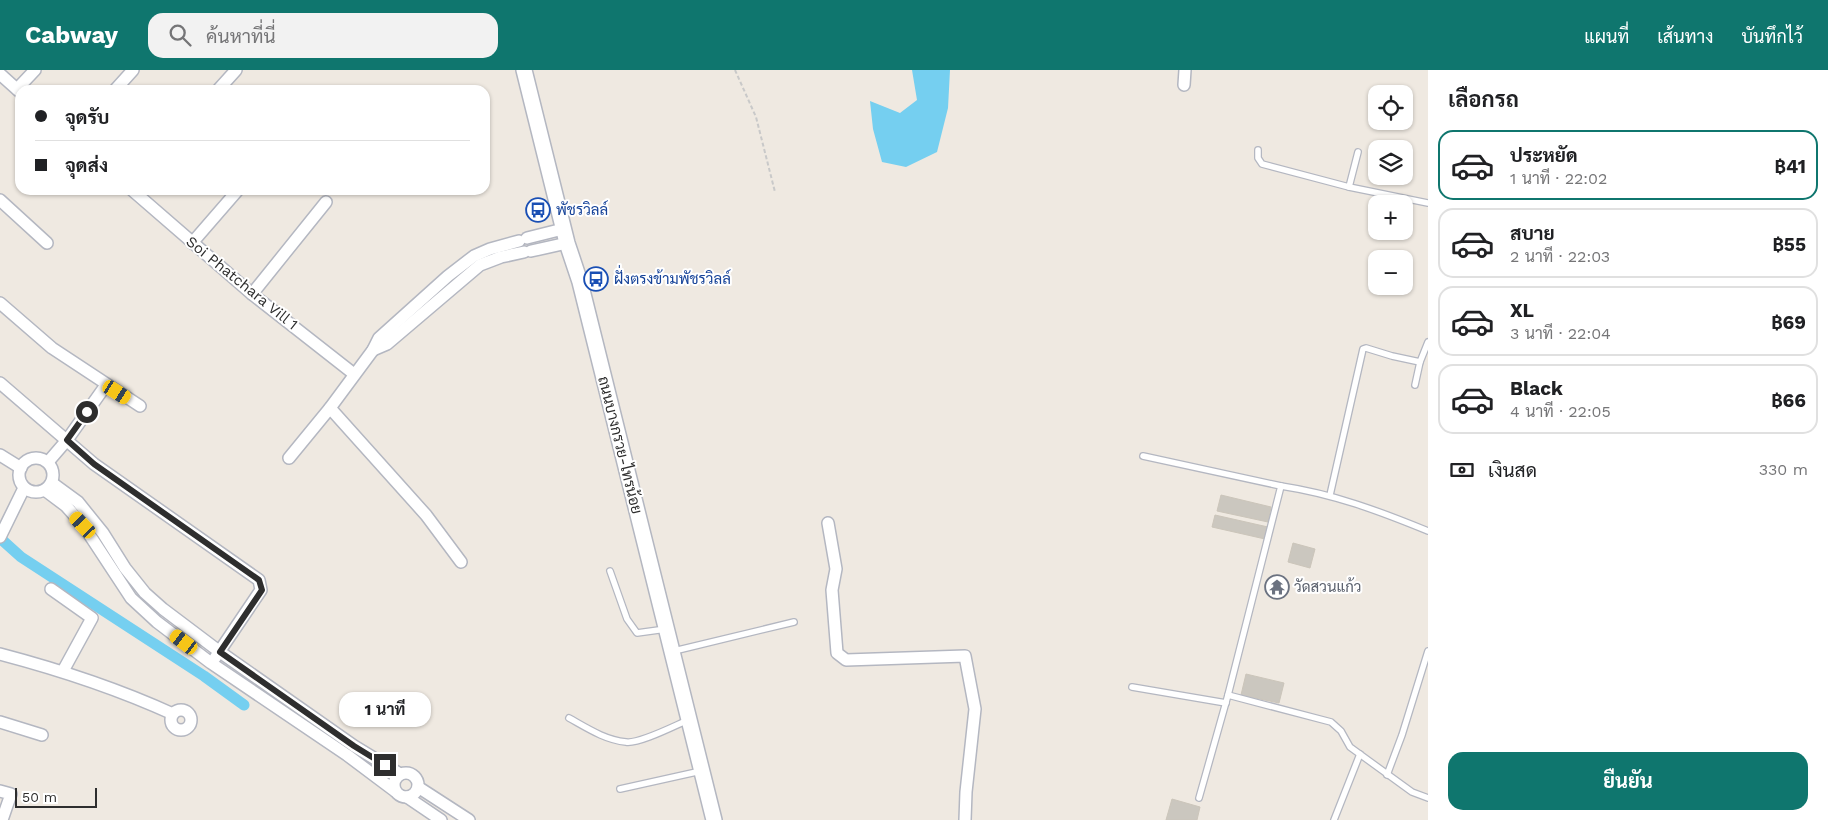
<!DOCTYPE html>
<html lang="th">
<head>
<meta charset="utf-8">
<style>
	:root { --surface:#fff; --page:#f2f2f2; --text:#202124; --muted:#757577; --line:#e0e0e0; --accent:#0f766e }
	body { margin:0; font-family:"Work Sans",Sarabun,sans-serif; background:var(--page); color:var(--text); height:100vh; display:flex; flex-direction:column; font-size:19px; white-space:nowrap }
	* { box-sizing:border-box; margin:0 }
	p { font-size:16px; color:var(--muted) }
	.icon { flex:none; width:28px; height:28px; fill:none; stroke:currentColor; stroke-width:2; stroke-linecap:round; stroke-linejoin:round }
	.map { position:relative; flex:1; overflow:hidden }
	.drawer { display:flex; flex-direction:column; background:var(--surface); width:400px }
	.drawer>* { flex:none }
	.banner { position:absolute; left:15px; top:15px; width:475px; height:110px; border-radius:15px; box-shadow:0 1px 4px #0004; display:grid; align-content:center; height:110px; padding:0 20px; background:var(--surface) }
	.tools { position:absolute; left:1368px; top:15px; display:grid; gap:10px }
	.tools a { display:grid; place-items:center; width:45px; height:45px; border-radius:10px; background:var(--surface); box-shadow:0 1px 4px #0004; font-size:25px }
	.scale { position:absolute; left:15px; bottom:12px; width:82px; box-sizing:border-box; padding-left:5px; border:2px solid #2e2e2e; border-top:0; font-size:14px; line-height:18px; white-space:nowrap; color:#2e2e2e; -webkit-text-stroke:4px #fff; paint-order:stroke }
	.end { position:absolute; width:22px; height:22px; margin:-11px; border:6px solid #2e2e2e; background:#fff; box-shadow:0 0 0 2px #fff }
	.from { border-radius:50% }
	.bubble { position:absolute; height:35px; border-radius:15px; background:var(--surface); box-shadow:0 1px 4px #0004; font-size:16px; font-weight:700; line-height:35px; text-align:center }
	.car { position:absolute; width:15px; height:30px; margin:-15px -8px; border-radius:6px; box-shadow:0 0 4px 1px #0007; background:linear-gradient(#f5c518 24%,#345 0 40%,#f5c518 0 76%,#345 0 86%,#f5c518 0) }
	.banner b { display:flex; align-items:center; gap:18px; height:48px; font-size:19px }
	.banner b+b { border-top:1px solid var(--line) }
	.banner i { width:12px; height:12px; background:var(--text) }
	ul { padding:0; list-style:none }
	li { display:flex; align-items:center; gap:15px; height:70px; margin:0 10px 8px; padding:0 10px; border:2px solid var(--line); border-radius:15px }
	li div { flex:1 }
	li b { display:block; font-size:19px }
	li em { font-style:normal; font-weight:700 }
	li.current { border-color:var(--accent) }
	li>.icon { width:45px; height:45px; stroke-width:1.5 }
	h2 { padding:0 20px; font-size:22px; line-height:60px }
	.pay { display:flex; align-items:center; gap:12px; height:55px; padding:0 20px; font-size:19px }
	.pay p { margin-inline-start:auto }
	.button { display:flex; gap:10px; margin-top:auto; padding:10px 20px }
	.button a { flex:1; height:58px; border-radius:15px; background:var(--accent); color:#fff; font-size:20px; font-weight:700; line-height:58px; text-align:center }
	header { display:flex; align-items:center; gap:30px; box-sizing:border-box; height:70px; padding:0 25px; background:var(--accent); color:#fff }
	header strong { font-size:24px }
	nav { display:flex; gap:28px; margin-inline-start:auto; font-size:18px }
	.search { width:350px; height:45px; background:var(--page); display:flex; align-items:center; gap:12px; box-sizing:border-box; padding:0 18px; border-radius:15px; color:var(--muted); font-size:19px }
	main { display:flex; flex:1; min-height:0 }
	.map>svg:first-child { display:block }
	.water { fill:#75cff0 }
	.lines { fill:none; stroke-linecap:round; stroke-linejoin:round }
	.canal { stroke:#75cff0; stroke-width:11 }
	.building { fill:#cbc7bf; stroke:#cbc5ba }
	.lane-casing { stroke:#b4b7c1; stroke-width:8 }
	.street-casing { stroke:#b4b7c1; stroke-width:14 }
	.secondary-casing { stroke:#b4b7c1; stroke-width:18 }
	.path { stroke:#c9c9c9; stroke-width:2; stroke-dasharray:4 2.5; stroke-linecap:butt }
	.lane { stroke:#fff; stroke-width:5.5 }
	.street { stroke:#fff; stroke-width:11 }
	.secondary { stroke:#fff; stroke-width:15 }
	.route { stroke:#2e2e2e; stroke-width:6 }
	.labels { text-anchor:middle; dominant-baseline:central; stroke-width:4; stroke-linejoin:round; paint-order:stroke }
	.transit-label { font-size:15px; fill:#164399; stroke:#fff; text-anchor:start }
	.street-label { font-size:15px; fill:#2e2e2e; stroke:#fff }
	.worship-label { font-size:15px; fill:#5b616d; stroke:#fff; text-anchor:start }
</style>
</head>
<body>
<header>
<strong>Cabway</strong>
<div class="search"><svg class="icon" aria-label="search" viewBox="0 0 24 24"><circle cx="10" cy="10" r="6"/><path d="M15 15l6 6"/></svg>ค้นหาที่นี่</div>
<nav><a>แผนที่</a><a>เส้นทาง</a><a>บันทึกไว้</a></nav>
</header>
<main>
<div class="map">
<svg width="1428" height="750" viewBox="0 0 1428 750">
	<rect width="100%" height="100%" fill="#efe9e1"/>
	<!-- water -->
	<polygon class="water" points="912,0 950,0 948,38 937,82 906,97 882,92 873,59 870,31 900,43 917,30"/>
	<g class="lines">
		<!-- canal -->
		<polyline class="canal" points="0,468 21,487 204,606 244,635"/>
	</g>
	<!-- building -->
	<g class="building">
		<polygon points="1221,425 1271,437 1268,452 1217,441"/>
		<polygon points="1215,445 1268,457 1265,469 1212,457"/>
		<polygon points="1293,473 1315,479 1310,498 1288,492"/>
		<polygon points="1246,604 1284,613 1279,633 1241,625"/>
		<polygon points="1172,729 1200,737 1197,750 1166,750"/>
	</g>
	<g class="lines">
		<!-- lane casing -->
		<g class="lane-casing">
			<g id="lane">
				<polyline points="1258,80 1258,88 1262,94 1349,117 1428,133"/>
				<polyline points="1349,117 1358,82"/>
				<polyline points="1415,315 1420,292 1428,272"/>
				<polyline points="1143,386 1281,416 1228,625 1199,728"/>
				<path d="M1281 416C1334 424 1379 441 1428 461"/>
				<polyline points="1330,425 1363,279 1366,278 1392,286 1420,292"/>
				<polyline points="610,501 627,549 637,563 666,559"/>
				<polyline points="674,581 794,552"/>
				<polyline points="1132,617 1226,633"/>
				<polyline points="1228,625 1331,652 1341,661 1350,677 1412,722 1428,728"/>
				<path d="M569 648C587 658 605 670 626 672 639 674 674 656 688 650"/>
				<polyline points="1387,705 1402,665 1428,581"/>
				<polyline points="620,719 701,701"/>
				<polyline points="1334,750 1360,684"/>
			</g>
		</g>
		<!-- street casing -->
		<g class="street-casing">
			<g id="street">
				<polyline points="0,4 20,22"/>
				<polyline points="1184,15 1185,0"/>
				<polyline points="17,19 35,0"/>
				<polyline points="115,20 133,0"/>
				<polyline points="218,20 236,0"/>
				<polyline points="132,120 252,224 354,304"/>
				<polyline points="0,130 47,173"/>
				<polyline points="527,168 563,159"/>
				<polyline points="192,173 238,120"/>
				<polyline points="531,181 567,173"/>
				<polyline points="252,224 326,132"/>
				<polyline points="0,233 52,278 140,336"/>
				<polyline points="373,280 387,274 480,195 501,187 524,182"/>
				<polyline points="0,313 94,394 259,510 261,520 215,588"/>
				<polyline points="330,338 426,445 461,492"/>
				<polyline points="0,385 21,398"/>
				<circle cx="36" cy="405" r="17"/>
				<polyline points="289,388 330,338 373,280 379,268 448,206 474,186 490,179 519,171"/>
				<polyline points="48,392 67,370 106,315"/>
				<polyline points="52,413 78,432 103,463 125,498 145,523 163,539 220,582 354,676 400,704"/>
				<polyline points="46,421 66,436 83,455 131,528 157,552 211,593 347,685 395,721"/>
				<polyline points="828,453 836,499 832,520 837,583 846,590 965,586 975,639 966,722 965,750"/>
				<polyline points="0,467 24,418"/>
				<polyline points="51,519 92,548 63,601"/>
				<path d="M0 584C61 600 116 618 173 644"/>
				<circle cx="181" cy="650" r="10"/>
				<polyline points="0,652 42,665"/>
				<circle cx="406" cy="715" r="12"/>
				<polyline points="418,717 469,750"/>
				<polyline points="0,721 11,724 2,750"/>
				<polyline points="407,727 441,750"/>
			</g>
		</g>
		<!-- secondary casing -->
		<g class="secondary-casing">
			<polyline id="secondary" points="524,0 567,173 580,212 714,750"/>
		</g>
		<!-- path -->
		<polyline class="path" points="735,0 756,47 775,122"/>
		<!-- lane -->
		<use href="#lane" class="lane"/>
		<!-- street -->
		<use href="#street" class="street"/>
		<!-- secondary -->
		<use href="#secondary" class="secondary"/>
	</g>
	<g class="lines">
		<!-- route -->
		<polyline class="route" points="87,342 67,370 94,394 259,510 262,520 220,582 354,676 385,695"/>
	</g>
	<!-- icons -->
	<defs>
		<g id="bus-ring" transform="scale(1.25)"><circle r="9.5" fill="#fff" stroke="#1a4fb4" stroke-width="1.5"/><path d="M-5-6H5V4H4V6H2V4H-2V6H-4V4H-5ZM-3.5-4V0h7V-4ZM-3.5 1.2v1.5H-2V1.2ZM2 1.2v1.5H3.5V1.2Z" fill="#1a4fb4"/></g>
		<g id="temple-ring" transform="scale(1.25)"><circle r="9.5" fill="#fff" stroke="#6b7280" stroke-width="1.5"/><path d="M0-6L5-2H3V0L6.5 2.5H4V6H1.5V3h-3V6H-4V2.5H-6.5L-3 0V-2H-5Z" fill="#6b7280"/></g>
	</defs>
	<g fill-rule="evenodd">
		<use href="#bus-ring" x="538" y="140"/>
		<use href="#bus-ring" x="596" y="209"/>
		<use href="#temple-ring" x="1277" y="517"/>
	</g>
	<g class="labels">
		<!-- transit labels -->
		<g class="transit-label">
			<text x="556" y="140">พัชรวิลล์</text>
			<text x="614" y="209">ฝั่งตรงข้ามพัชรวิลล์</text>
		</g>
		<!-- street labels -->
		<g class="street-label">
			<text transform="translate(242 213) rotate(39)">Soi Phatchara Vill 1</text>
			<text transform="translate(620 375) rotate(76)">ถนนบางกรวย-ไทรน้อย</text>
		</g>
		<!-- worship labels -->
		<g class="worship-label">
			<text x="1294" y="517">วัดสวนแก้ว</text>
		</g>
	</g>
</svg>
<div class="tools">
<a><svg class="icon" aria-label="locate" viewBox="0 0 24 24"><circle cx="12" cy="12" r="6"/><path d="M12 2v4M12 18v4M2 12h4M18 12h4"/></svg></a>
<a><svg class="icon" aria-label="layers" viewBox="0 0 24 24"><path d="M12 4l9 5-9 5-9-5zM3 14l9 5 9-5"/></svg></a>
<a>+</a>
<a>−</a>
</div>
<div class="scale">50 m</div>
<i class="end from" style="left:87px;top:342px"></i>
<i class="end" style="left:385px;top:695px"></i>
<div class="bubble" style="left:339px;top:622px;width:92px">1 นาที</div>
<i class="car" style="left:117px;top:322px;rotate:122deg"></i>
<i class="car" style="left:83px;top:455px;rotate:317deg"></i>
<i class="car" style="left:184px;top:572px;rotate:307deg"></i>
<div class="banner">
<b><i class="from"></i>จุดรับ</b>
<b><i></i>จุดส่ง</b>
</div>
</div>
<section class="drawer">
<h2>เลือกรถ</h2>
<ul>
<li class="current"><svg class="icon" aria-label="car" viewBox="0 0 24 24"><path d="M5 17H2v-5l4-1 3-4h7l3 4 3 1v5h-3M9 17h6M6 11h13"/><circle cx="7" cy="17" r="2"/><circle cx="17" cy="17" r="2"/></svg><div><b>ประหยัด</b><p>1 นาที · 22:02</p></div><em>฿41</em></li>
<li><svg class="icon" aria-label="car" viewBox="0 0 24 24"><path d="M5 17H2v-5l4-1 3-4h7l3 4 3 1v5h-3M9 17h6M6 11h13"/><circle cx="7" cy="17" r="2"/><circle cx="17" cy="17" r="2"/></svg><div><b>สบาย</b><p>2 นาที · 22:03</p></div><em>฿55</em></li>
<li><svg class="icon" aria-label="car" viewBox="0 0 24 24"><path d="M5 17H2v-5l4-1 3-4h7l3 4 3 1v5h-3M9 17h6M6 11h13"/><circle cx="7" cy="17" r="2"/><circle cx="17" cy="17" r="2"/></svg><div><b>XL</b><p>3 นาที · 22:04</p></div><em>฿69</em></li>
<li><svg class="icon" aria-label="car" viewBox="0 0 24 24"><path d="M5 17H2v-5l4-1 3-4h7l3 4 3 1v5h-3M9 17h6M6 11h13"/><circle cx="7" cy="17" r="2"/><circle cx="17" cy="17" r="2"/></svg><div><b>Black</b><p>4 นาที · 22:05</p></div><em>฿66</em></li>
</ul>
<div class="pay"><svg class="icon" aria-label="cash" viewBox="0 0 24 24"><path d="M3 7h18v10H3z"/><circle cx="12" cy="12" r="2"/></svg>เงินสด<p>330 m</p></div>
<div class="button"><a>ยืนยัน</a></div>
</section>
</main>
</body>
</html>
